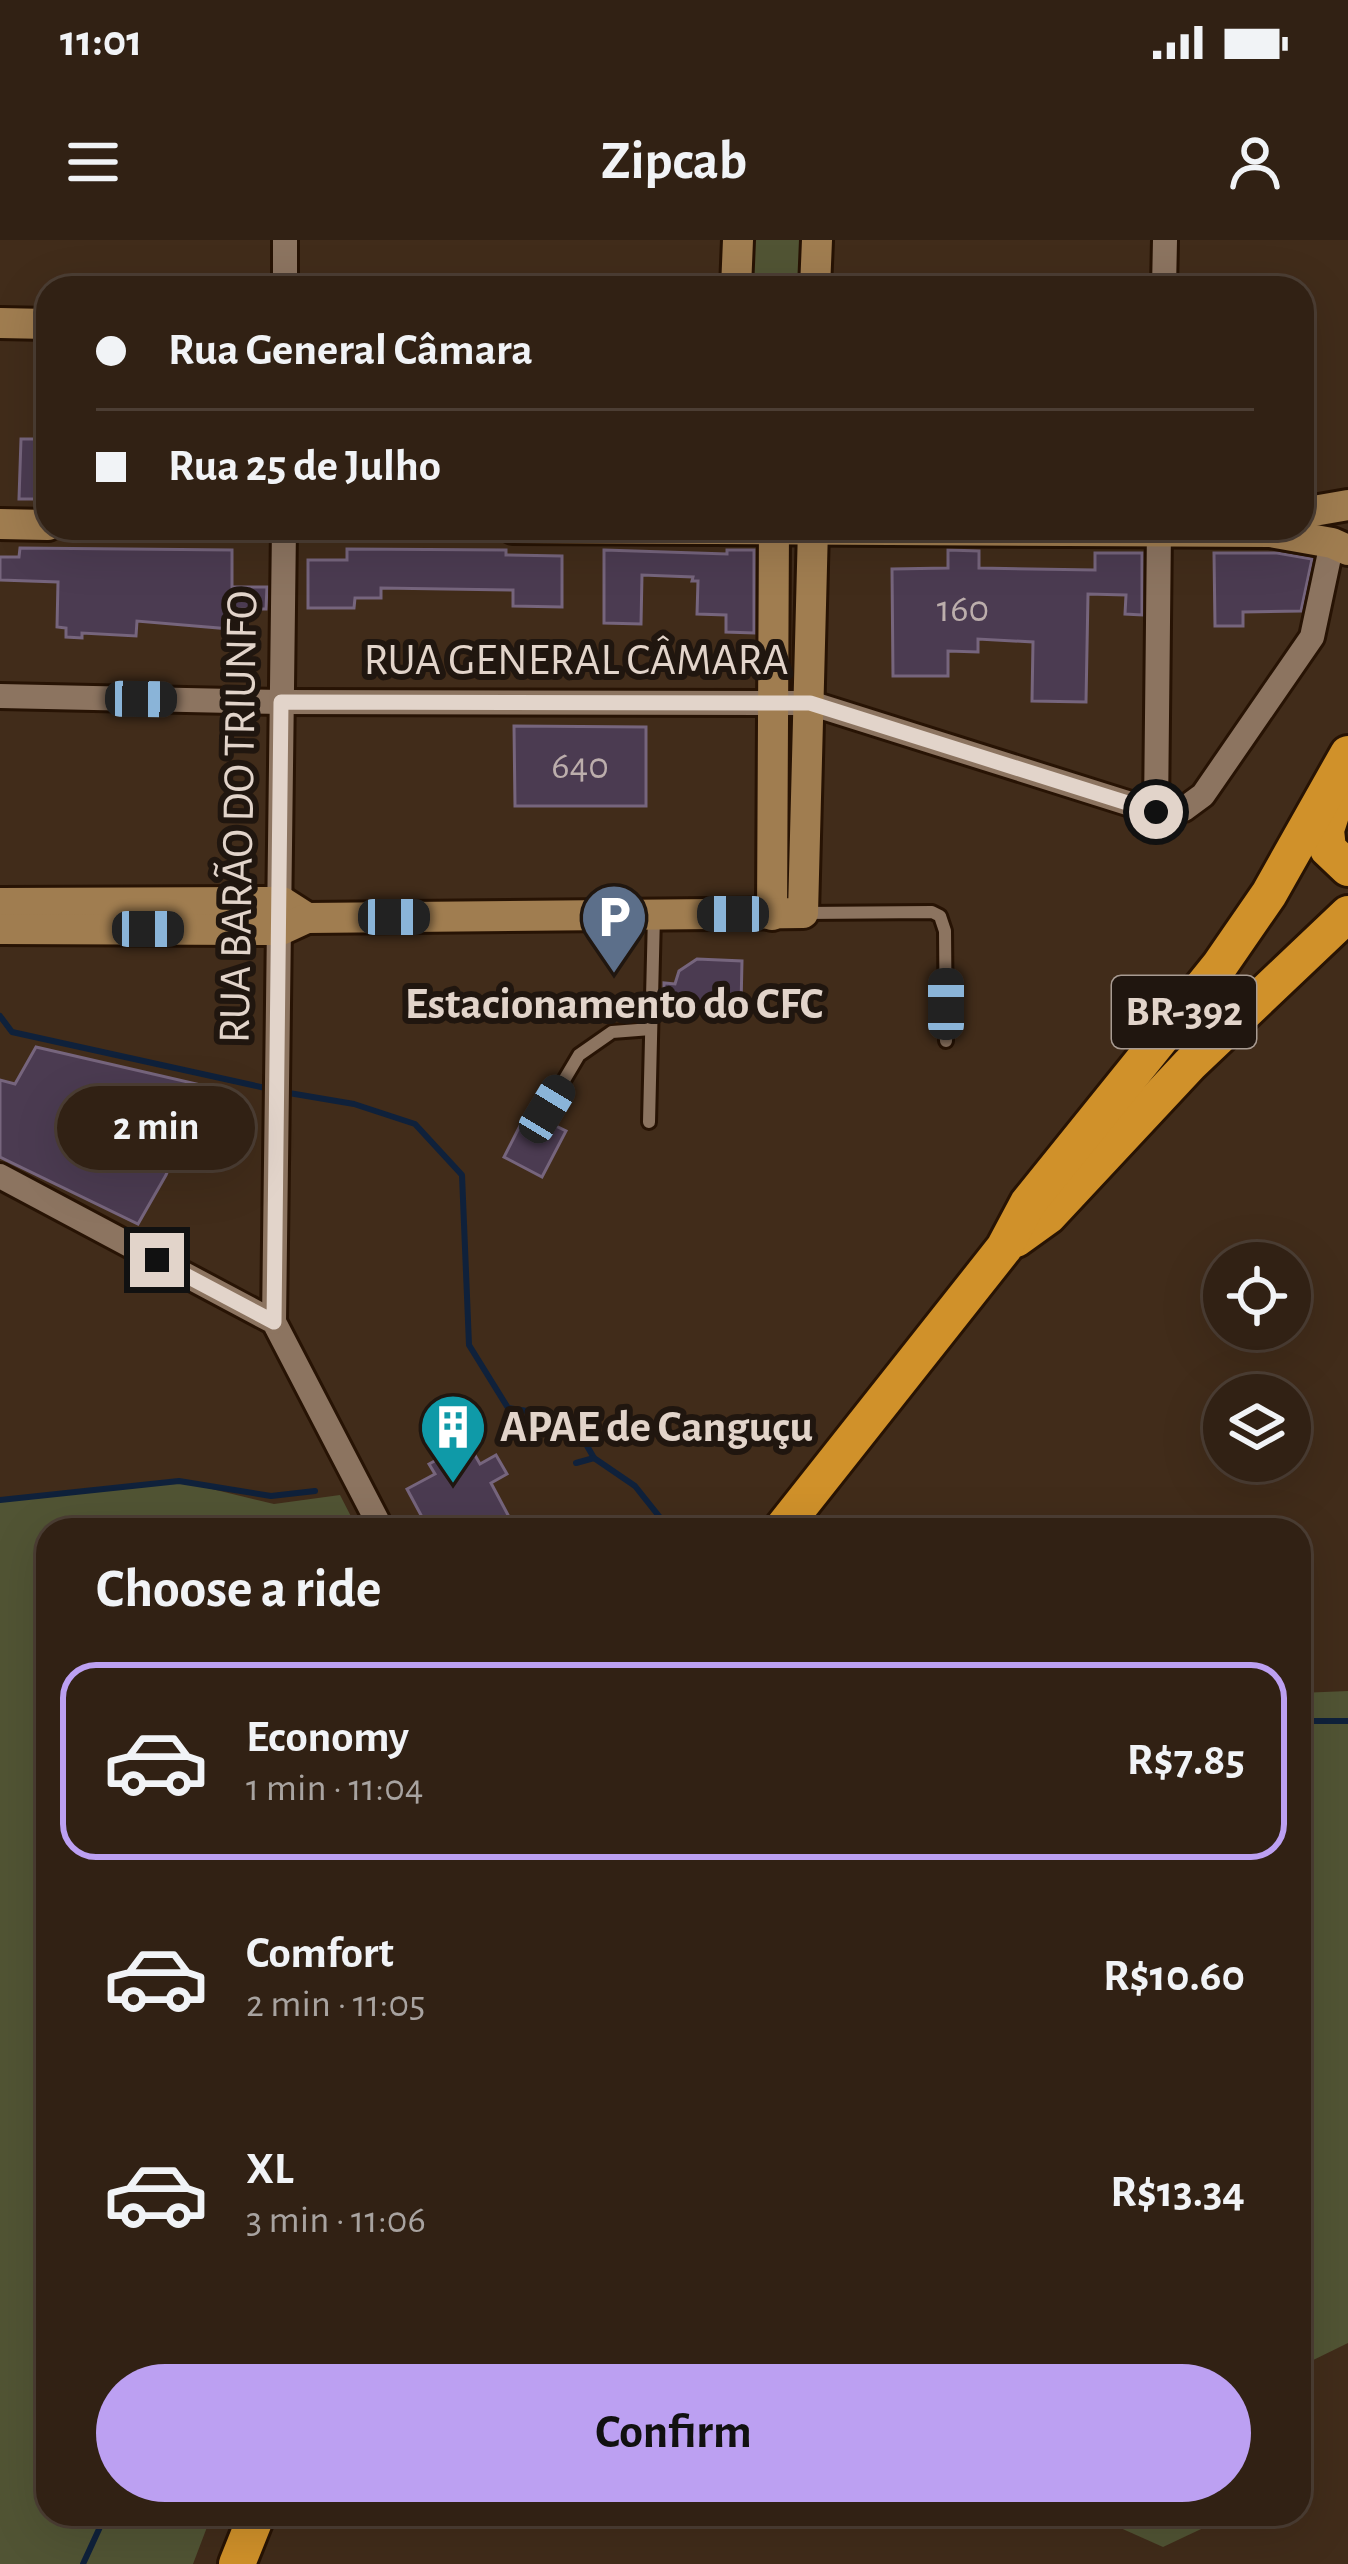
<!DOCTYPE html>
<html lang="en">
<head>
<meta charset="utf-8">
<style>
	:root { --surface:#312114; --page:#3d2e22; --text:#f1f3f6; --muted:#a8a3a0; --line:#4c3e34; --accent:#bca0f2 }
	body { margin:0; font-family:"Alegreya Sans",sans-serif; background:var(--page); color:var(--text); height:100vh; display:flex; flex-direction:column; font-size:45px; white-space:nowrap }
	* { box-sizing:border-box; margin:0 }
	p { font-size:39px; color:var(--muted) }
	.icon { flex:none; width:66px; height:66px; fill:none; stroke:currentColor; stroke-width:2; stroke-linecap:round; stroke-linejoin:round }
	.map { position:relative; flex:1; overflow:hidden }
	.sheet { position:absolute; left:36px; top:1278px; width:1275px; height:1008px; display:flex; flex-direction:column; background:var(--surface); border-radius:36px; box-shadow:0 12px 48px #0002,0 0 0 3px var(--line) }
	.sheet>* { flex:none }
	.top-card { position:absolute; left:36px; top:36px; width:1278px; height:264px; border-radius:36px; box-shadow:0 12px 48px #0002,0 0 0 3px var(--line); display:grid; align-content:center; height:264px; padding:0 60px; background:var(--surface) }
	.buttons { position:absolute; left:1203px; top:1002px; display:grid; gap:24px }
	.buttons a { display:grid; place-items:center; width:108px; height:108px; border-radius:50%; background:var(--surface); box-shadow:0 12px 48px #0002,0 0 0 3px var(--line); font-size:60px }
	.end { position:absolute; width:54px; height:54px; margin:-27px; border:15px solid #e2d4ca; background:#111; box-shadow:0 0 0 6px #111 }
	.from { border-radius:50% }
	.bubble { position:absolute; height:84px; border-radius:42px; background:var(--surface); box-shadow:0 12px 48px #0002,0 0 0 3px var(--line); font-size:39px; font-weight:600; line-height:84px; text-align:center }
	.car { position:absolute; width:36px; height:72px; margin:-36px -18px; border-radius:15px; box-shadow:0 0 9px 3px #0007; background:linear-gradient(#222 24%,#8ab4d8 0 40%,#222 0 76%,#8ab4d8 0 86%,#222 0) }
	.top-card b { display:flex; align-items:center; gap:42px; height:114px; font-size:45px }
	.top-card b+b { border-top:3px solid var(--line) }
	.top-card i { width:30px; height:30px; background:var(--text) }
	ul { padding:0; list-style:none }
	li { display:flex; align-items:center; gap:36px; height:198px; margin:0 24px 18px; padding:0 36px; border:6px solid transparent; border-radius:36px }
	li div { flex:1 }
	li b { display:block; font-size:45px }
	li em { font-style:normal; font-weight:600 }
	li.selected { border-color:var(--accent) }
	li>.icon { width:108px; height:108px; stroke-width:1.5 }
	h2 { padding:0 60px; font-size:54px; line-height:144px }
	.primary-button { display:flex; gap:24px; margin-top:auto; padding:24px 60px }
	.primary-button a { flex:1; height:138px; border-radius:72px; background:var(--accent); color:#111; font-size:48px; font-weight:600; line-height:138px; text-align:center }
	.status { display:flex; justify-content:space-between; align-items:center; height:84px; padding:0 60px; background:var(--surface); direction:ltr }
	.status svg { height:33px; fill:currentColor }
	header { display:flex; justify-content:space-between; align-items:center; height:156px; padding:0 60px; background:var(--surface); font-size:54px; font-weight:600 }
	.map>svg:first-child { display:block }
	.green { fill:#515434 }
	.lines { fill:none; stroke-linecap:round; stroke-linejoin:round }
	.stream { stroke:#0f213b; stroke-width:6 }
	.building { fill:#4b3b51; stroke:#76657d; stroke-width:3 }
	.lane-casing { stroke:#271304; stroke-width:18 }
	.street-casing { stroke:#271304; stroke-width:30 }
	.secondary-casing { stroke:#271304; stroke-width:36 }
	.highway-casing { stroke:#271304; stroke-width:42 }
	.lane { stroke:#8c7460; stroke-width:12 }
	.street { stroke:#8c7460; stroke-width:24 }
	.secondary { stroke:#a07d50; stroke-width:30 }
	.highway { stroke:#d0912a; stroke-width:36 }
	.route { stroke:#e2d4ca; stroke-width:15 }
	.labels { text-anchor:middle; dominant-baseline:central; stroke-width:12; stroke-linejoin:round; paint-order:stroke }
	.number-label { font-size:39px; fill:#bcaeac }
	.shield { fill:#20160f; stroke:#a89b92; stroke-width:3 }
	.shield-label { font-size:42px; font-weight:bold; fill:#e2d4ca }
	.street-label { font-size:45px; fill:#e2d4ca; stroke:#20160f }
	.poi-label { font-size:45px; font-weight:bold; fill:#e2d4ca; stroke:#20160f }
</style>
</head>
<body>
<div class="status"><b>11:01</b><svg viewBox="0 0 49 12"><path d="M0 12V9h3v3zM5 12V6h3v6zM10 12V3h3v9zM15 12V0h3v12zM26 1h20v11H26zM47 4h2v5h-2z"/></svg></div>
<header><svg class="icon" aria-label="menu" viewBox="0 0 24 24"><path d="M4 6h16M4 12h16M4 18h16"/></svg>Zipcab<svg class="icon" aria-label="person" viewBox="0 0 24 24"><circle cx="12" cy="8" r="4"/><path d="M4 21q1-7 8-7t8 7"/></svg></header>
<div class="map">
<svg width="1348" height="2324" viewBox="0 0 1348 2324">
	<rect width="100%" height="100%" fill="#412c1a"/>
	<!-- green -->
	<g class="green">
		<polygon points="750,0 808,0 806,48 748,48"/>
		<polygon points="179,1241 274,1264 340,1255 358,1290 48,1290 48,2274 212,2274 193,2324 0,2324 0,1260"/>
		<polygon points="1348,1451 1348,2103 1299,2127 1299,1453"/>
		<polygon points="1089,2274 1233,2274 1163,2307"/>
	</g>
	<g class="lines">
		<!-- stream -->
		<g class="stream">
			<polyline points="0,776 12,792 270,849"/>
			<polyline points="283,852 354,864 415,884 462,935 469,1105 508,1168 571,1178 594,1218"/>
			<polyline points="576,1223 594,1218 635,1246 670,1290"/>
			<polyline points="0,1260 179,1241 271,1256 315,1251"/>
			<polyline points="1299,1481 1348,1481"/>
			<polyline points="83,2324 106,2274"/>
		</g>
	</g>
	<!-- building -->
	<g class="building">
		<polygon points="21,199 42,199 41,209 48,209 48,259 19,259"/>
		<polygon points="20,308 232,310 232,347 267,347 266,369 231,369 231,389 137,381 136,396 82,393 82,398 66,397 66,388 57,387 58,342 0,340 0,317 19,317"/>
		<polygon points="347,309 506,310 506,315 562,316 562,367 513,366 513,350 381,348 381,358 355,358 354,368 308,368 308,320 347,320"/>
		<polygon points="604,310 727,314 727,310 754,310 754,393 726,392 726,375 697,374 698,341 692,341 693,337 642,335 641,384 604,383"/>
		<polygon points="948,310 979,311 979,328 1095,330 1095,313 1142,313 1142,375 1125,374 1126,355 1088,354 1086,462 1032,461 1033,402 978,399 978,412 948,411 948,436 893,436 892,329 948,328"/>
		<polygon points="1214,313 1277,313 1312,319 1301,371 1243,372 1243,386 1215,386"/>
		<polygon points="514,486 646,487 646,566 515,566"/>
		<polygon points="697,719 742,721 741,766 664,763 664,743 675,744 679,731"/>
		<polygon points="36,807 201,845 166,935 138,984 0,917 0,840 15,844"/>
		<polygon points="527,872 566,891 542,937 504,917"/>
		<polygon points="468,1203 480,1224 496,1215 507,1234 491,1243 516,1290 429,1290 407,1249 435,1234 429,1224"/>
	</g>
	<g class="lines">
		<!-- lane casing -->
		<g class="lane-casing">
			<g id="lane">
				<polyline points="804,673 932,672 940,676 945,691 946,801"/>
				<polyline points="547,869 579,815 612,792 651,789"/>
				<polyline points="649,882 654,675"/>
			</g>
		</g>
		<!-- street casing -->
		<g class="street-casing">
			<g id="street">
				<polyline points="285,48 285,0"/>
				<polyline points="1164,48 1165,0"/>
				<polyline points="0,456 281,462 810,463 1156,572 1184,569 1203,555 1312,397 1332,303"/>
				<polyline points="1156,572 1159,288"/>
				<polyline points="0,936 274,1082 382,1290"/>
				<polyline points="274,1082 284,288"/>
			</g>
		</g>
		<!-- secondary casing -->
		<g class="secondary-casing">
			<g id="secondary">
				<polyline points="736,48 738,0"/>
				<polyline points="815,48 817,0"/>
				<polyline points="0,83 48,84"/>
				<polyline points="1302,273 1348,265"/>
				<polyline points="0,284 48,285"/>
				<polyline points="513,288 1270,292 1332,303 1348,310"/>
				<polyline points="0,663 282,662 307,678"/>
				<polyline points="772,675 774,288"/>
				<polyline points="0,689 281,690 307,678 803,673 813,288"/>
			</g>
		</g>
		<!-- highway casing -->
		<g class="highway-casing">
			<g id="highway">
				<polyline points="1336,559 1326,590 1328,609 1348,628"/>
				<polyline points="1016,999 1048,976 1190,824 1348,674"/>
				<polyline points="781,1290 1004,1008 1028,963 1220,725 1269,654 1348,514"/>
				<polyline points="237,2324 257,2274"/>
			</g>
		</g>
		<!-- lane -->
		<use href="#lane" class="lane"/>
		<!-- street -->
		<use href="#street" class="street"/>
		<!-- secondary -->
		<use href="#secondary" class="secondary"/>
		<!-- highway -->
		<use href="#highway" class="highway"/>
	</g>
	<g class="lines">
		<!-- route -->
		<polyline class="route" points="157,1020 274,1082 281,462 810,463 1156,572"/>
	</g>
	<!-- icons -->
	<defs>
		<g id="parking-pin" transform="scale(3.45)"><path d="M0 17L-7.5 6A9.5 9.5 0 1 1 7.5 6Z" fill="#5c6f8a" stroke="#20160f"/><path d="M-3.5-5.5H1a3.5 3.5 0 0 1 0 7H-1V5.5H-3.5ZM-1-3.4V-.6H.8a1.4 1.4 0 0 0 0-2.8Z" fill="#fff"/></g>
		<g id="building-pin" transform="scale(3.45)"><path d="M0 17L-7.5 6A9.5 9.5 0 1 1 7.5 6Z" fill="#0f9aa8" stroke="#20160f"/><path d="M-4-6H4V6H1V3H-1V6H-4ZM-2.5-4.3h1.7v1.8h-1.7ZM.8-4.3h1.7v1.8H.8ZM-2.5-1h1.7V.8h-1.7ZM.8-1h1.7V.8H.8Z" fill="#fff"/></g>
	</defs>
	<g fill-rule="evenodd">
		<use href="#parking-pin" x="614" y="677"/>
		<use href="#building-pin" x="453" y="1187"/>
	</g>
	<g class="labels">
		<!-- number labels -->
		<g class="number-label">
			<text x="963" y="369">160</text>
			<text x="580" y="526">640</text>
		</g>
		<!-- shield labels -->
		<rect class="shield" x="1112" y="736" width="144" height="72" rx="9"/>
		<g class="shield-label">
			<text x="1184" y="772">BR-392</text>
		</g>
		<!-- street labels -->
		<g class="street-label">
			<text x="576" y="420">RUA GENERAL CÂMARA</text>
			<text transform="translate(239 577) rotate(-89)">RUA BARÃO DO TRIUNFO</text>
		</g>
		<!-- poi labels -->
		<g class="poi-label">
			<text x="614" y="764">Estacionamento do CFC</text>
			<text x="500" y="1187" text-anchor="start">APAE de Canguçu</text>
		</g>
	</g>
</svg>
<div class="buttons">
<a><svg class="icon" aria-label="locate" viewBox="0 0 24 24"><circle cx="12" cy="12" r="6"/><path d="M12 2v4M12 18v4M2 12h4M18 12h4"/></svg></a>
<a><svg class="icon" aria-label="layers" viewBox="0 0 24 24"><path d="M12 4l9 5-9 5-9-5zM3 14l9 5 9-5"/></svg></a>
</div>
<i class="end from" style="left:1156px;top:572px"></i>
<i class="end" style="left:157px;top:1020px"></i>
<div class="bubble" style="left:57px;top:846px;width:198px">2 min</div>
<i class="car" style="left:141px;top:459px;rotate:91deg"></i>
<i class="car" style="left:733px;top:674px;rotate:270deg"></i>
<i class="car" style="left:394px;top:677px;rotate:90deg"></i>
<i class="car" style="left:148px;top:689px;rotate:90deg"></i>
<i class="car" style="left:946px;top:764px;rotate:0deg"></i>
<i class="car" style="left:547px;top:869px;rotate:31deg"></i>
<div class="top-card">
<b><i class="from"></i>Rua General Câmara</b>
<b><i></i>Rua 25 de Julho</b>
</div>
<section class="sheet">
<h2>Choose a ride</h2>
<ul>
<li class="selected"><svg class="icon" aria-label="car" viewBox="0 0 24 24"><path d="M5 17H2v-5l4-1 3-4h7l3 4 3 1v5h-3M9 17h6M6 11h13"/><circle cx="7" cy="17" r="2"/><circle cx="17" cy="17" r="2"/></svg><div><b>Economy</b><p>1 min · 11:04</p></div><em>R$7.85</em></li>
<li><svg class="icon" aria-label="car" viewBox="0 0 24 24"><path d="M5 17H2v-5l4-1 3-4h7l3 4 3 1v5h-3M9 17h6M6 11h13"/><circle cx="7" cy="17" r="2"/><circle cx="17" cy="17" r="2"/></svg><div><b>Comfort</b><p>2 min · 11:05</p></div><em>R$10.60</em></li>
<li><svg class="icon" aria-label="car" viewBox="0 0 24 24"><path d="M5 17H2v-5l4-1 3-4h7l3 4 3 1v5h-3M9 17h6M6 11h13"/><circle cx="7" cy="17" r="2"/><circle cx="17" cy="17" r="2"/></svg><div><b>XL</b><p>3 min · 11:06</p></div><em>R$13.34</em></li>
</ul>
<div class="primary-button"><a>Confirm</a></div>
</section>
</div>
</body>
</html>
